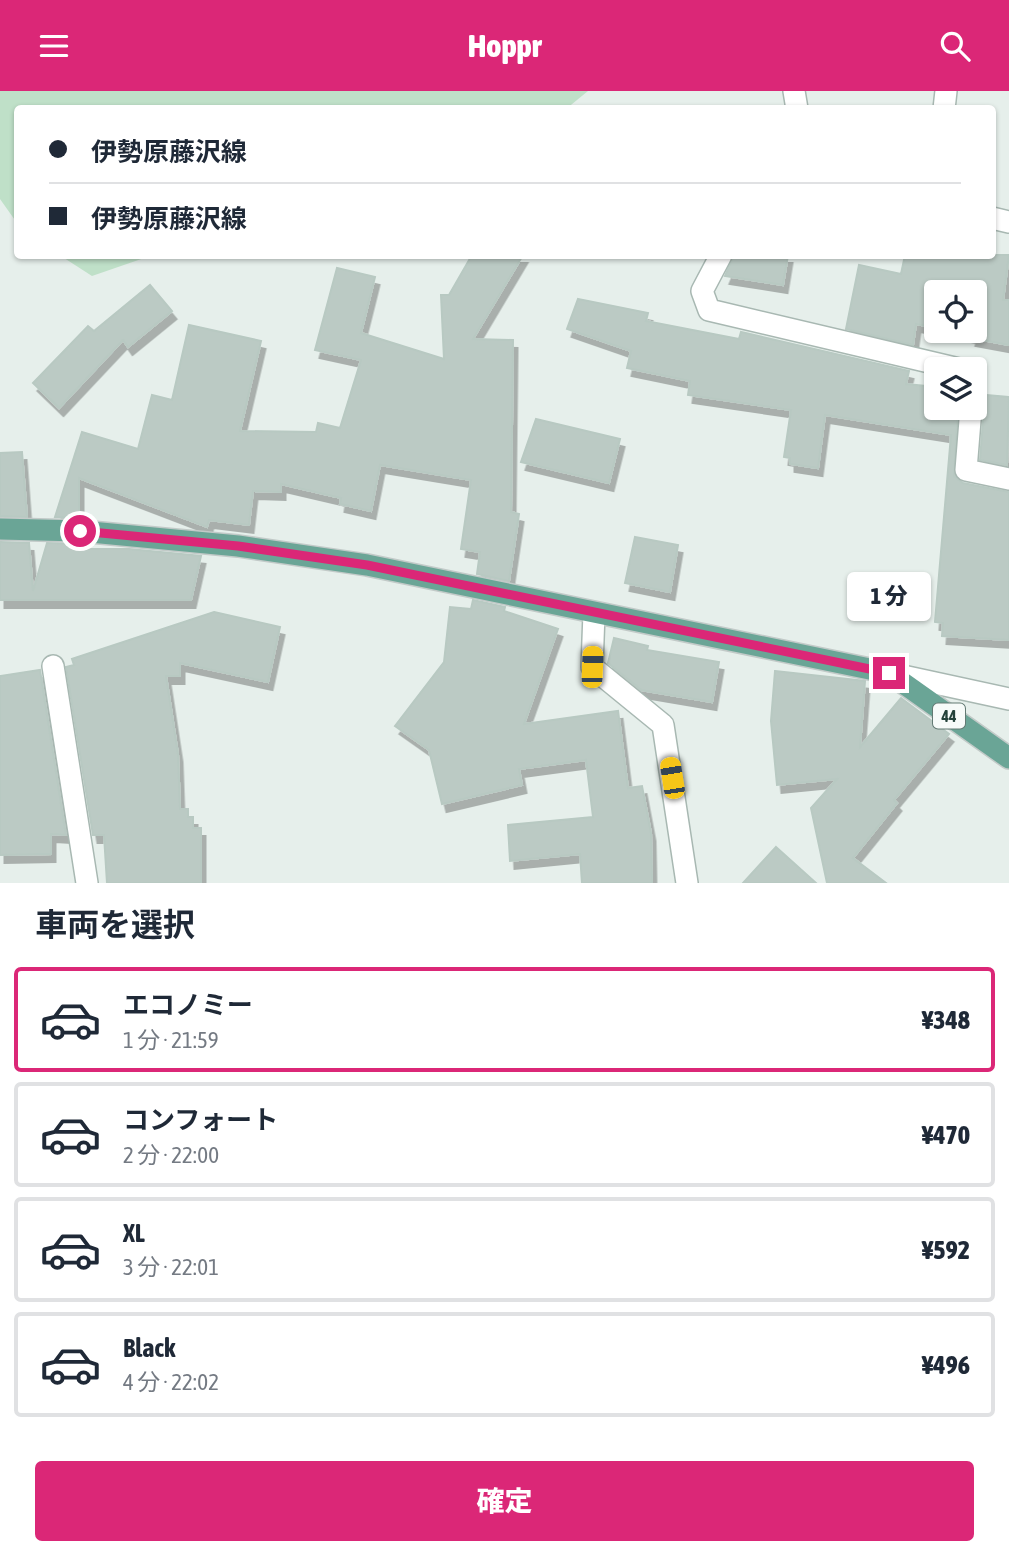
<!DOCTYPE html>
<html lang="ja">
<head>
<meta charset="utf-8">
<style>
	:root { --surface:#fff; --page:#f6f6f7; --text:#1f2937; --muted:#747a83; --line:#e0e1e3; --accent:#db2777 }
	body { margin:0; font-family:"Asap Condensed","Noto Sans JP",sans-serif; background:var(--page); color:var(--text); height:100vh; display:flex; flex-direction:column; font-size:26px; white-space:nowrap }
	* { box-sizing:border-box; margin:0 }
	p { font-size:23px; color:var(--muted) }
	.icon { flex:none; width:38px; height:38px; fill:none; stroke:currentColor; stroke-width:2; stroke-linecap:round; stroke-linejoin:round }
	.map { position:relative; height:792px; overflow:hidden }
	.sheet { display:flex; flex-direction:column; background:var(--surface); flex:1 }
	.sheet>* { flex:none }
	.hud { position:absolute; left:14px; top:14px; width:982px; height:154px; border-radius:7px; box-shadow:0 2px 5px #0004; display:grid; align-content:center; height:154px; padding:0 35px; background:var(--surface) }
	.tools { position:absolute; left:924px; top:189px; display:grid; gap:14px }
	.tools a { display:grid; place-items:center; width:63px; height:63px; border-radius:7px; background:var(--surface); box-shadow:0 2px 5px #0004; font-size:35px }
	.end { position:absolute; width:32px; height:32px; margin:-16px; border:9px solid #db2777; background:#fff; box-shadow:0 0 0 4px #fff }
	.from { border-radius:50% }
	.bubble { position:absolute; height:49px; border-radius:7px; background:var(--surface); box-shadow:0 2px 5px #0004; font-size:23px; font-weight:800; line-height:49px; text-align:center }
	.car { position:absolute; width:21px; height:42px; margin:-21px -10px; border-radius:9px; box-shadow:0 0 5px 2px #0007; background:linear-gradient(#f5c518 24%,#345 0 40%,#f5c518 0 76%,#345 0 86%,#f5c518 0) }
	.hud b { display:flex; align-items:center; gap:24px; height:66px; font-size:26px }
	.hud b+b { border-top:2px solid var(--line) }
	.hud i { width:18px; height:18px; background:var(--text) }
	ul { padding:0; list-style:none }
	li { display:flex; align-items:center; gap:21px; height:105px; margin:0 14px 10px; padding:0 21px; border:4px solid var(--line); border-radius:7px }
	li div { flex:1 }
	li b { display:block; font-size:26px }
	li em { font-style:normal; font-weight:800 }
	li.selected { border-color:var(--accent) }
	li>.icon { width:63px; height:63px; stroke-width:1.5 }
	h2 { padding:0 35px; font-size:32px; line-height:84px }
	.button { display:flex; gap:14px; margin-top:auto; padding:14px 35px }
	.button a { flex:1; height:80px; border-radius:7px; background:var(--accent); color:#fff; font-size:28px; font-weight:800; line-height:80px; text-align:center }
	header { display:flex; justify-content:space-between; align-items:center; height:91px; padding:0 35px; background:var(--accent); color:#fff; font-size:32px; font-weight:800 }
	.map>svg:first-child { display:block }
	.green { fill:#bfe0c8 }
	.building { fill:#bbcac4; stroke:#b8c9c2; stroke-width:2; filter:url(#shadow) }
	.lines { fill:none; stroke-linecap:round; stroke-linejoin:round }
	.minor-casing { stroke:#a8b8b2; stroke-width:24 }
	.major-casing { stroke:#c2cac8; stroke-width:24 }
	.minor { stroke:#fff; stroke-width:21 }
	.major { stroke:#6aa596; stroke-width:21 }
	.route { stroke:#db2777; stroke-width:9 }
	.labels { text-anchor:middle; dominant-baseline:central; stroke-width:5; stroke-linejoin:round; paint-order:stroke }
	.shield { fill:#f7fbf9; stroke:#637a73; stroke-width:2 }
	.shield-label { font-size:16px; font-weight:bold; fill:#24423a }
</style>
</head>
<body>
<header><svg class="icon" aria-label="menu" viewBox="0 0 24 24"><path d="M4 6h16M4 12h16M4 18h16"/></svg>Hoppr<svg class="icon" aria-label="search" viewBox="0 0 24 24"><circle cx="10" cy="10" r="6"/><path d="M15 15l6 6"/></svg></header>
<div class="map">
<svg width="1009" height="792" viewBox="0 0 1009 792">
	<defs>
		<filter id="shadow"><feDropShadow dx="4.5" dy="8" stdDeviation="0" flood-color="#0004"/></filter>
	</defs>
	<rect width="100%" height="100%" fill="#e6efeb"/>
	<!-- green -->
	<g class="green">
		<polygon points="0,0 588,0 566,18 18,18 17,132 0,108"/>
		<polygon points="61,165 150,165 92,185"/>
	</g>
	<!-- building -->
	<g class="building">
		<polygon points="472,164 523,164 473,248 513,249 511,421 519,423 509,490 477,483 480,461 461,458 471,389 380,374 371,420 340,413 341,407 281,393 281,401 253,400 249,434 209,429 207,436 79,387 79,427 55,426 82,341 138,358 152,304 172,309 189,234 261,250 240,340 316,341 318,332 340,337 361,269 315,259 337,177 375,186 361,242 444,268 441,204 449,204"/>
		<polygon points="734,164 788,164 783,194 725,185"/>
		<polygon points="905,164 1009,164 1003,209 1009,209 1009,254 971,247 972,244 949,240 975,240 975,201 936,201 936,237 916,233 913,254 846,238 859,174 901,183"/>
		<polygon points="150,194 172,220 128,256 123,249 59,317 33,292 88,235 94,240"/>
		<polygon points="578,208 648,222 646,230 739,248 741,241 909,280 906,293 936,296 936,317 958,317 954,385 963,392 1009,401 1009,549 942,545 943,532 935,531 951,344 825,324 818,377 790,373 790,367 784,366 791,319 688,304 690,290 627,277 631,260 567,238"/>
		<polygon points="975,303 1009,306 1007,374 980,369 984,317"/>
		<polygon points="536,328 620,348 609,392 521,371"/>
		<polygon points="22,361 27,426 0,425 0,362"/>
		<polygon points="635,446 678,454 670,501 625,492"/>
		<polygon points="0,451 29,452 33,500 47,452 79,453 79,458 129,458 201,465 191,509 0,509"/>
		<polygon points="473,509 505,516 504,520 558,538 524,633 618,620 628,697 642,695 651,742 652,792 582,792 580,763 510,770 508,734 593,726 586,669 519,678 522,694 442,713 429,659 395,635 444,571 450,516 471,518"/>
		<polygon points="214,521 280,536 268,591 180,572 180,585 166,585 178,663 180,718 188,718 188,726 193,726 193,737 201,737 201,792 107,792 104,744 93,744 66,576 74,574 72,568"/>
		<polygon points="614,547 648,555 647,559 719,571 712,611 641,599 608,572"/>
		<polygon points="40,579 66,744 51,743 51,763 0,764 0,585"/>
		<polygon points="775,580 865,590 860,656 901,607 949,643 894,709 897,712 853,767 886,792 827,792 811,717 837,688 777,694 771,630"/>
		<polygon points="776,756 816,792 743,792"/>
	</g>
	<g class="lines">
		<!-- minor casing -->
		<g class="minor-casing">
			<g id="minor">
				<polyline points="794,0 797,18"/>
				<polyline points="944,18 946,0"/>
				<polyline points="992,127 1009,131"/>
				<polyline points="721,164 702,200 709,219 959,278"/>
				<polyline points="971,317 966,379 1009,388"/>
				<polyline points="594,522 592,576 663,634 687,792"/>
				<polyline points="53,575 87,792"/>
				<polyline points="889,582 1009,608"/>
			</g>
		</g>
		<!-- major casing -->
		<g class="major-casing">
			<polyline id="major" points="0,438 80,440 238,455 367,474 889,582 1009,667"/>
		</g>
		<!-- minor -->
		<use href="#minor" class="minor"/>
		<!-- major -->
		<use href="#major" class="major"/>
	</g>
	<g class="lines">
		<!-- route -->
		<polyline class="route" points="80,440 238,455 367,474 889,582"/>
	</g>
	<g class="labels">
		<!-- shield labels -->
		<rect class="shield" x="933" y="612.5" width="32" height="25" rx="5"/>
		<g class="shield-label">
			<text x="949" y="625">44</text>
		</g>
	</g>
</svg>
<div class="tools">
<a><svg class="icon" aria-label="locate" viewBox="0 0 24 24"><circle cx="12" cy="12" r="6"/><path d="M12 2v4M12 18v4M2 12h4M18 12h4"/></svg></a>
<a><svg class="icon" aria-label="layers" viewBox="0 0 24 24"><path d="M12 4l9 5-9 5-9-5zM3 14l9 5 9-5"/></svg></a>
</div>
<i class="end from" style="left:80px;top:440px"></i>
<i class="end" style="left:889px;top:582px"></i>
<div class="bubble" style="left:847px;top:481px;width:84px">1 分</div>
<i class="car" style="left:592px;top:576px;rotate:2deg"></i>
<i class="car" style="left:672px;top:687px;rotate:351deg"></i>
<div class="hud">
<b><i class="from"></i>伊勢原藤沢線</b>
<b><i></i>伊勢原藤沢線</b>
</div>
</div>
<section class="sheet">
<h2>車両を選択</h2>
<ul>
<li class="selected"><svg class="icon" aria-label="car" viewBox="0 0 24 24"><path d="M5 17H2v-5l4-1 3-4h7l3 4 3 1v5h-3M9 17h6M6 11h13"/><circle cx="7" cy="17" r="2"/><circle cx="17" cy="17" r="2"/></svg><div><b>エコノミー</b><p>1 分 · 21:59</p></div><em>¥348</em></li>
<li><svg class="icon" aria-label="car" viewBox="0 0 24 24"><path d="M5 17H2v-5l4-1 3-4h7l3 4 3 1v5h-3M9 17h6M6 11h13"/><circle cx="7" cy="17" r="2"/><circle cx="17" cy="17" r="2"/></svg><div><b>コンフォート</b><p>2 分 · 22:00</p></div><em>¥470</em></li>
<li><svg class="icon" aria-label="car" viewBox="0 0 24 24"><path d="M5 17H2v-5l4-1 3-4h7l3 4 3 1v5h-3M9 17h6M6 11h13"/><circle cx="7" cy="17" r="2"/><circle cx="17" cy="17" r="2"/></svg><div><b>XL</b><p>3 分 · 22:01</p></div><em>¥592</em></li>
<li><svg class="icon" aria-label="car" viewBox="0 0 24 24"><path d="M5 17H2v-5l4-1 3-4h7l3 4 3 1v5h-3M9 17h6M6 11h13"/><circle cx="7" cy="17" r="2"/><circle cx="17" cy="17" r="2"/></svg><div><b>Black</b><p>4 分 · 22:02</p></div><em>¥496</em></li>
</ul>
<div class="button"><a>確定</a></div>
</section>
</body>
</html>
